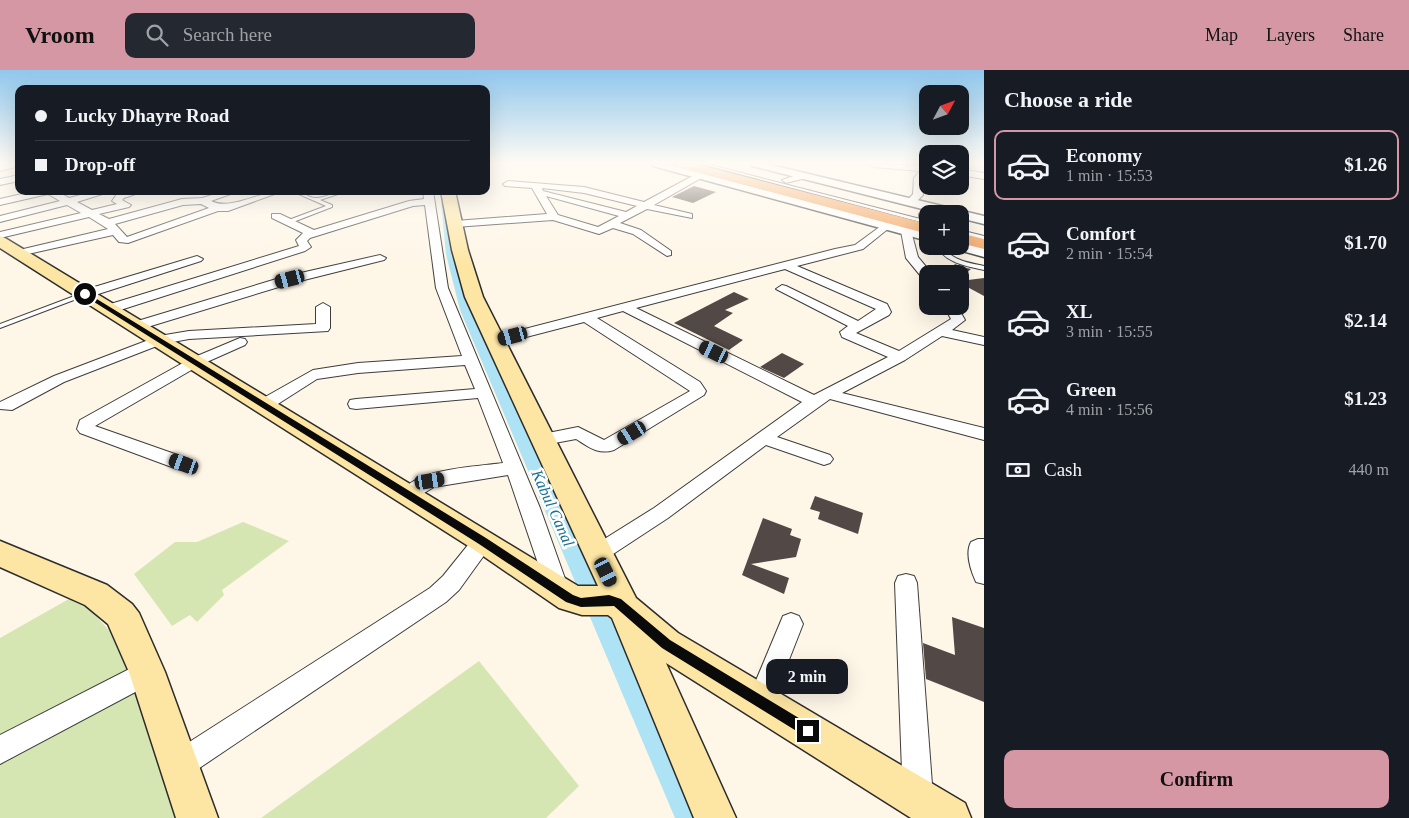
<!DOCTYPE html>
<html lang="en">
<head>
<meta charset="utf-8">
<style>
	:root { --surface:#171b24; --page:#242831; --text:#f1f3f6; --muted:#9ea1a6; --line:#363941; --accent:#d697a5 }
	body { margin:0; font-family:Georgia,serif; background:var(--page); color:var(--text); height:100vh; display:flex; flex-direction:column; font-size:19px; white-space:nowrap }
	* { box-sizing:border-box; margin:0 }
	p { font-size:16px; color:var(--muted) }
	.icon { flex:none; width:28px; height:28px; fill:none; stroke:currentColor; stroke-width:2; stroke-linecap:round; stroke-linejoin:round }
	.map { position:relative; flex:1; overflow:hidden }
	.panel { display:flex; flex-direction:column; background:var(--surface); width:425px }
	.panel>* { flex:none }
	.banner { position:absolute; left:15px; top:15px; width:475px; height:110px; border-radius:10px; box-shadow:0 5px 20px #0002; display:grid; align-content:center; height:110px; padding:0 20px; background:var(--surface) }
	.needle { width:32px; rotate:49deg }
	.controls { position:absolute; left:919px; top:15px; display:grid; gap:10px }
	.controls a { display:grid; place-items:center; width:50px; height:50px; border-radius:10px; background:var(--surface); box-shadow:0 5px 20px #0002; font-size:25px }
	.end { position:absolute; width:22px; height:22px; margin:-11px; border:6px solid #0a0a0a; background:#fff; box-shadow:0 0 0 2px #fff }
	.from { border-radius:50% }
	.bubble { position:absolute; height:35px; border-radius:10px; background:var(--surface); box-shadow:0 5px 20px #0002; font-size:16px; font-weight:800; line-height:35px; text-align:center }
	.car { position:absolute; width:15px; height:30px; margin:-15px -8px; border-radius:6px; box-shadow:0 0 4px 1px #0007; background:linear-gradient(#222 24%,#8ab4d8 0 40%,#222 0 76%,#8ab4d8 0 86%,#222 0) }
	.banner b { display:flex; align-items:center; gap:18px; height:48px; font-size:19px }
	.banner b+b { border-top:1px solid var(--line) }
	.banner i { width:12px; height:12px; background:var(--text) }
	ul { padding:0; list-style:none }
	li { display:flex; align-items:center; gap:15px; height:70px; margin:0 10px 8px; padding:0 10px; border:2px solid transparent; border-radius:10px }
	li div { flex:1 }
	li b { display:block; font-size:19px }
	li em { font-style:normal; font-weight:800 }
	li.selected { border-color:var(--accent) }
	li>.icon { width:45px; height:45px; stroke-width:1.5 }
	h2 { padding:0 20px; font-size:22px; line-height:60px }
	.pay { display:flex; align-items:center; gap:12px; height:55px; padding:0 20px; font-size:19px }
	.pay p { margin-inline-start:auto }
	.button { display:flex; gap:10px; margin-top:auto; padding:10px 20px }
	.button a { flex:1; height:58px; border-radius:10px; background:var(--accent); color:#111; font-size:20px; font-weight:800; line-height:58px; text-align:center }
	header { display:flex; align-items:center; gap:30px; box-sizing:border-box; height:70px; padding:0 25px; background:var(--accent); color:#111 }
	header strong { font-size:24px }
	nav { display:flex; gap:28px; margin-inline-start:auto; font-size:18px }
	.search { width:350px; height:45px; background:var(--page); display:flex; align-items:center; gap:12px; box-sizing:border-box; padding:0 18px; border-radius:10px; color:var(--muted); font-size:19px }
	main { display:flex; flex:1; min-height:0 }
	.map>svg:first-child { display:block }
	.green { fill:#d5e6b3 }
	.lines { fill:none; stroke-linecap:round; stroke-linejoin:round }
	.canal { fill:#ade3f4; fill-rule:evenodd }
	.building { fill:#524946 }
	.service-casing { stroke:#3d3d3d; stroke-width:2 }
	.minor-casing { stroke:#3d3d3d; stroke-width:2 }
	.tertiary-casing { stroke:#3d3d3d; stroke-width:3 }
	.secondary-casing { stroke:#2c2c2c; stroke-width:3 }
	.trunk-casing { stroke:#1b1b1b; stroke-width:2 }
	.service { fill:#fff; fill-rule:evenodd }
	.minor { fill:#fff; fill-rule:evenodd }
	.tertiary { fill:#fff; fill-rule:evenodd }
	.secondary { fill:#fde6a3; fill-rule:evenodd }
	.trunk { fill:#f2a05a; fill-rule:evenodd }
	.route { fill:#0a0a0a }
	.labels { text-anchor:middle; dominant-baseline:central; stroke-width:5; stroke-linejoin:round; paint-order:stroke }
	.water-label { font-size:16px; font-style:italic; fill:#187196; stroke:#fff }
</style>
</head>
<body>
<header>
<strong>Vroom</strong>
<div class="search"><svg class="icon" aria-label="search" viewBox="0 0 24 24"><circle cx="10" cy="10" r="6"/><path d="M15 15l6 6"/></svg>Search here</div>
<nav><a>Map</a><a>Layers</a><a>Share</a></nav>
</header>
<main>
<div class="map">
<svg width="984" height="748" viewBox="0 0 984 748">
	<rect width="100%" height="100%" fill="#fef6e7"/>
	<!-- green -->
	<g class="green">
		<polygon points="243,452 289,471 222,520 224,525 197,552 190,545 172,556 134,504 175,472 197,472"/>
		<polygon points="76,525 137,590 178,748 0,748 0,568"/>
		<polygon points="479,591 579,716 546,748 261,748"/>
	</g>
	<g class="lines">
		<!-- canal -->
		<polygon class="canal" points="441,133 448,135 456,184 472,240 701,748 675,748 460,240 446,184"/>
	</g>
	<!-- building -->
	<g class="building">
		<polygon points="694,116 716,122 693,133 672,127"/>
		<polygon points="955,194 963,197 971,199 964,205 948,201"/>
		<polygon points="984,208 984,226 960,213 960,211"/>
		<polygon points="734,222 749,229 725,240 733,243 714,256 743,270 729,280 674,253"/>
		<polygon points="782,283 804,294 784,308 760,297"/>
		<polygon points="815,426 863,443 858,464 818,449 820,442 810,439"/>
		<polygon points="763,448 792,459 790,465 801,469 796,487 751,494 789,508 784,524 742,505"/>
		<polygon points="952,547 984,558 984,632 926,609 923,573 955,585"/>
	</g>
	<g class="lines">
		<!-- service casing -->
		<g class="service-casing">
			<g id="service">
				<polygon points="702,94 707,94 928,151 928,154"/>
				<path d="M292 121C301 121 307 127 315 128 323 129 337 121 347 121L320 130 332 135V137L288 154 285 152 286 151 326 136Z"/>
				<polygon points="960,160 984,166 984,170 960,164"/>
				<path d="M936 176H942C951 190 969 193 984 196V200C966 196 946 193 936 176Z"/>
				<polygon points="85,222 88,224 87,225 0,258 0,254"/>
			</g>
		</g>
		<!-- minor casing -->
		<g class="minor-casing">
			<g id="minor">
				<polygon points="9,94 19,94 19,96 0,101 0,95"/>
				<polygon points="870,94 928,96 928,102 922,108 923,125 914,134 906,132 913,124 914,108 920,101 874,97"/>
				<polygon points="960,99 984,103 984,109 960,105"/>
				<path d="M700 102 704 105 703 107 654 135 692 144V148L647 139 620 153 641 160 671 181V185L667 186 633 164 613 158 599 164 553 150 455 157 450 154 455 151 547 144 532 118 505 116 503 114 508 111 584 117 644 132ZM542 118 584 123 637 136 626 142 543 121ZM546 126 619 146 598 157 558 145Z"/>
				<polygon points="803,103 806,104 806,108 786,113 782,110"/>
				<polygon points="19,105 19,111 0,115 0,109"/>
				<path d="M35 121H56L69 128 96 121H112L77 132 92 140 117 134 112 131 117 124 144 121 124 128 122 130 131 135 129 137 99 144 109 149 182 129 202 128 225 121H239L211 131C231 141 260 121 283 121L228 141H218L128 173 119 172 113 165 19 186 15 185V181L108 159 89 147 0 168V162L81 143 67 135 0 152V146L60 131 48 124 0 135V129ZM201 134 209 138 127 167 115 154 183 135Z"/>
				<path d="M423 121H433L448 218 540 438 569 520 566 527 558 530 550 527 547 520 508 405 434 417 409 432 402 430 399 425C414 398 475 397 503 393L478 328 356 339 350 338 348 334 350 330 356 329 475 319 465 295 358 303 317 309 270 339H258L256 335 258 331 313 300 358 293 462 286 436 218 425 135 413 136 310 168 307 171 311 177 305 181 114 242H104L102 239 104 236 299 176 296 170 303 163 272 148V144H280L314 160 409 131 424 129Z"/>
				<polygon points="930,136 938,138 932,144 928,144 927,148 919,148 919,144"/>
				<path d="M885 153 889 154V158L863 179 797 196 887 234 891 242 889 245 856 263 899 281 951 249 944 236H957L965 250 952 260 984 267V275L942 266 905 290 842 323 984 358V370L830 329 777 367 830 385 833 389 830 393 824 395 766 375 668 448 604 490 597 493 590 490 586 484 590 478 654 438 802 332 623 241 597 248 700 312 706 321 704 325 614 380C598 385 589 377 576 369L544 375 538 373 535 369 538 365 578 357 604 370 690 321 584 252 495 275 490 274 488 271 490 268 835 179 855 175ZM785 199 876 239 858 251 786 216 782 215 776 219 848 256 840 262 842 267 888 287 814 325 636 238Z"/>
				<polygon points="906,158 911,161 918,187 932,204 928,204 928,210 924,210 906,188 901,161"/>
				<polygon points="380,185 386,188 384,190 292,213 141,259 136,260 129,256 131,253 283,207"/>
				<polygon points="197,186 203,189 201,191 89,227 81,227 79,224 81,221"/>
				<polygon points="323,233 330,237 330,258 328,261 189,269 162,274 64,312 12,340 0,339 0,332 54,306 159,266 189,261 316,254 316,237"/>
				<polygon points="240,268 245,269 247,272 245,275 200,295 95,356 189,389 192,394 189,399 183,400 177,399 80,363 77,359 80,350 190,289"/>
				<polygon points="483,463 490,465 493,471 490,477 459,520 446,532 189,705 179,709 169,705 165,695 169,685 430,518 443,506 476,465"/>
				<path d="M978 469H984V514L976 512C971 501 965 483 971 472Z"/>
				<polygon points="906,504 914,506 917,513 933,728 928,738 918,743 908,738 903,728 895,513 898,506"/>
				<polygon points="791,543 799,546 803,554 769,641 760,645 751,641 747,632 783,546"/>
				<polygon points="147,590 156,593 159,602 156,611 0,694 0,665"/>
			</g>
		</g>
		<!-- tertiary casing -->
		<g class="tertiary-casing">
			<g id="tertiary">
				<polygon points="652,94 667,94 928,163 928,171 653,96"/>
				<polygon points="751,94 767,94 984,146 984,154 960,148 960,144 942,144 752,96"/>
				<polygon points="960,172 984,178 984,187 955,179 953,176 960,176"/>
			</g>
		</g>
		<!-- secondary casing -->
		<g class="secondary-casing">
			<g id="secondary">
				<polygon points="441,121 455,121 468,180 483,227 636,528 678,563 965,733 971,748 911,748 666,593 736,748 694,748 612,548 608,545 582,545 559,538 473,479 0,178 0,166 5,168 578,516 598,516 465,227 452,180"/>
				<polygon points="0,471 107,515 132,534 139,543 165,602 218,748 176,748 129,602 108,554 85,535 0,497"/>
			</g>
		</g>
		<!-- trunk casing -->
		<g class="trunk-casing">
			<g id="trunk">
				<polygon points="676,94 696,94 928,154 928,164 678,97"/>
				<polygon points="960,163 984,169 984,179 960,173"/>
			</g>
		</g>
		<!-- service -->
		<use href="#service" class="service"/>
		<!-- minor -->
		<use href="#minor" class="minor"/>
		<!-- tertiary -->
		<use href="#tertiary" class="tertiary"/>
		<!-- secondary -->
		<use href="#secondary" class="secondary"/>
		<!-- trunk -->
		<use href="#trunk" class="trunk"/>
	</g>
	<!-- sky -->
	<linearGradient id="sky" x2="0" y2="1"><stop stop-color="#90c7ed"/><stop offset="0.47" stop-color="#fffbf4"/><stop offset="1" stop-color="#fffbf4" stop-opacity="0"/></linearGradient>
	<rect width="984" height="198" fill="url(#sky)"/>
	<!-- route -->
	<polygon class="route" points="83,223 87,223 486,468 573,525 581,528 609,525 621,529 670,570 812,656 814,661 812,665 808,667 803,665 662,578 614,536 581,537 566,532 479,474 83,225"/>
	<g class="labels">
		<!-- water labels -->
		<g class="water-label">
			<text transform="translate(553 438) rotate(66)">Kabul Canal</text>
		</g>
	</g>
</svg>
<div class="controls">
<a><svg class="needle" viewBox="-14 -14 28 28"><path d="M0-13l5 13h-10z" fill="#e53935"/><path d="M0 13l5-13h-10z" fill="#9ea1a6"/></svg></a>
<a><svg class="icon" aria-label="layers" viewBox="0 0 24 24"><path d="M12 4l9 5-9 5-9-5zM3 14l9 5 9-5"/></svg></a>
<a>+</a>
<a>−</a>
</div>
<i class="end from" style="left:85px;top:224px"></i>
<i class="end" style="left:808px;top:661px"></i>
<div class="bubble" style="left:766px;top:589px;width:82px">2 min</div>
<i class="car" style="left:290px;top:209px;rotate:255deg"></i>
<i class="car" style="left:513px;top:266px;rotate:255deg"></i>
<i class="car" style="left:714px;top:282px;rotate:296deg"></i>
<i class="car" style="left:632px;top:363px;rotate:239deg"></i>
<i class="car" style="left:184px;top:394px;rotate:290deg"></i>
<i class="car" style="left:430px;top:411px;rotate:81deg"></i>
<i class="car" style="left:606px;top:502px;rotate:154deg"></i>
<div class="banner">
<b><i class="from"></i>Lucky Dhayre Road</b>
<b><i></i>Drop-off</b>
</div>
</div>
<section class="panel">
<h2>Choose a ride</h2>
<ul>
<li class="selected"><svg class="icon" aria-label="car" viewBox="0 0 24 24"><path d="M5 17H2v-5l4-1 3-4h7l3 4 3 1v5h-3M9 17h6M6 11h13"/><circle cx="7" cy="17" r="2"/><circle cx="17" cy="17" r="2"/></svg><div><b>Economy</b><p>1 min · 15:53</p></div><em>$1.26</em></li>
<li><svg class="icon" aria-label="car" viewBox="0 0 24 24"><path d="M5 17H2v-5l4-1 3-4h7l3 4 3 1v5h-3M9 17h6M6 11h13"/><circle cx="7" cy="17" r="2"/><circle cx="17" cy="17" r="2"/></svg><div><b>Comfort</b><p>2 min · 15:54</p></div><em>$1.70</em></li>
<li><svg class="icon" aria-label="car" viewBox="0 0 24 24"><path d="M5 17H2v-5l4-1 3-4h7l3 4 3 1v5h-3M9 17h6M6 11h13"/><circle cx="7" cy="17" r="2"/><circle cx="17" cy="17" r="2"/></svg><div><b>XL</b><p>3 min · 15:55</p></div><em>$2.14</em></li>
<li><svg class="icon" aria-label="car" viewBox="0 0 24 24"><path d="M5 17H2v-5l4-1 3-4h7l3 4 3 1v5h-3M9 17h6M6 11h13"/><circle cx="7" cy="17" r="2"/><circle cx="17" cy="17" r="2"/></svg><div><b>Green</b><p>4 min · 15:56</p></div><em>$1.23</em></li>
</ul>
<div class="pay"><svg class="icon" aria-label="cash" viewBox="0 0 24 24"><path d="M3 7h18v10H3z"/><circle cx="12" cy="12" r="2"/></svg>Cash<p>440 m</p></div>
<div class="button"><a>Confirm</a></div>
</section>
</main>
</body>
</html>
